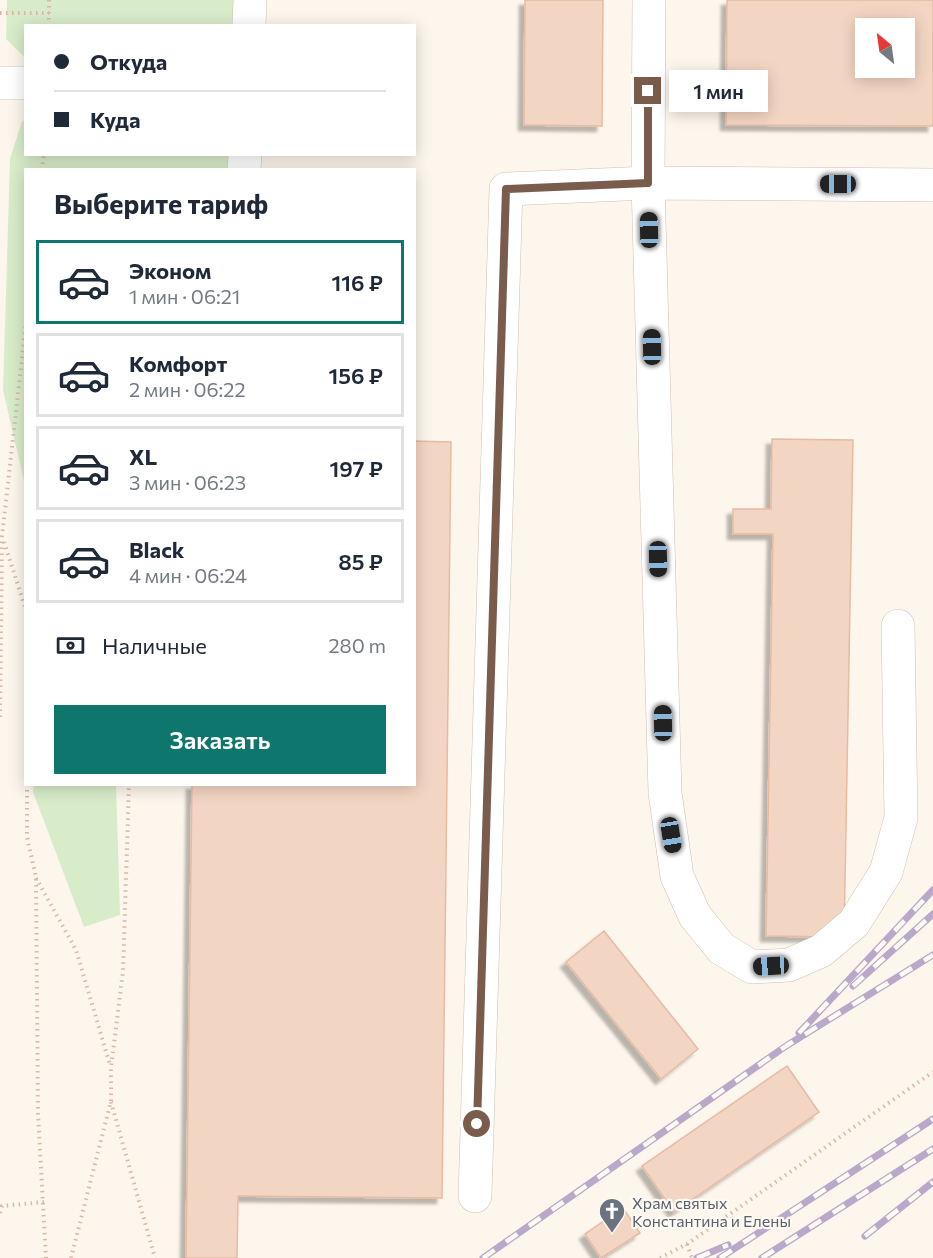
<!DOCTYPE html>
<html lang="ru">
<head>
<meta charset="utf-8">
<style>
	:root { --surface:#fff; --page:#f2f2f3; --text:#1f2937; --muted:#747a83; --line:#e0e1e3; --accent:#0f766e }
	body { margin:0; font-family:Commissioner,sans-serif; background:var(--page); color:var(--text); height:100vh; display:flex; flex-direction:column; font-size:22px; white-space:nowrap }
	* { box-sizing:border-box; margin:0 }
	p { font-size:20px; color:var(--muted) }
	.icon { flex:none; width:33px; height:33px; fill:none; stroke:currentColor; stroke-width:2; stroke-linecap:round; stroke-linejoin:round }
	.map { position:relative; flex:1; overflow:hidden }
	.side { position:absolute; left:24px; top:168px; width:392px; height:618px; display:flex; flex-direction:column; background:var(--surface); border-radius:0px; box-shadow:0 3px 15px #0003 }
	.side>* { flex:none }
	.guide { position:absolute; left:24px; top:24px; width:392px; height:132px; border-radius:0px; box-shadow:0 3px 15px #0003; display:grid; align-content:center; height:132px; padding:0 30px; background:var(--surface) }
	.needle { width:39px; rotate:331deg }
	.fabs { position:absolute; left:855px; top:18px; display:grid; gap:12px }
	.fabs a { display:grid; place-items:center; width:60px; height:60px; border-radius:0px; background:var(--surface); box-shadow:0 3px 15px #0003; font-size:30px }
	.end { position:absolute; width:27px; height:27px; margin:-14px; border:8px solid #7a5c4d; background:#fff; box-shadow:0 0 0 3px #fff }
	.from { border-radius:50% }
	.bubble { position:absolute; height:42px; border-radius:0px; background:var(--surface); box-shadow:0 3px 15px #0003; font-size:20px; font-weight:600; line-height:42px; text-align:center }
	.car { position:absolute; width:18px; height:36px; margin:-18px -9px; border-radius:8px; box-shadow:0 0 4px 2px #0007; background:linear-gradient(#222 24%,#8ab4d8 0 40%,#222 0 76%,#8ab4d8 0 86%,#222 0) }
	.guide b { display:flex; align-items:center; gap:21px; height:57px; font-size:22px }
	.guide b+b { border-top:2px solid var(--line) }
	.guide i { width:15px; height:15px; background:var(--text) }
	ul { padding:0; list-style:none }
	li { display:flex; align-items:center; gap:18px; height:84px; margin:0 12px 9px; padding:0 18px; border:3px solid var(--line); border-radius:0px }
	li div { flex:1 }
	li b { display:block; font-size:22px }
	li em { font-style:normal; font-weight:600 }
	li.selected { border-color:var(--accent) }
	li>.icon { width:54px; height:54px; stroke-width:1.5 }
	h2 { padding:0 30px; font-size:27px; line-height:72px }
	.pay { display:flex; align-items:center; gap:15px; height:66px; padding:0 30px; font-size:22px }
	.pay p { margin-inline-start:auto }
	.primary-button { display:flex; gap:12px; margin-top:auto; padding:12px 30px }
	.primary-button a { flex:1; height:69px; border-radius:0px; background:var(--accent); color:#fff; font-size:24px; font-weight:600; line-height:69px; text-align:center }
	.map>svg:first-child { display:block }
	.green { fill:#d8ecc9 }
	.building { fill:#f3d5c3; stroke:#e6bba3; stroke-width:1.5; fill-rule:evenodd; filter:url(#shadow) }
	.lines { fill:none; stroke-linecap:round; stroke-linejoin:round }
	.minor-casing { stroke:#d1beb0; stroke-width:34 }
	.path { stroke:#d9b8a5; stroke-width:4; stroke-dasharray:1.5 4.5; stroke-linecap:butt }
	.minor { stroke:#fff; stroke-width:33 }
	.rail-casing { stroke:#b9a8c9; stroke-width:7 }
	.rail { stroke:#fffaf3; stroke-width:4.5; stroke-dasharray:14; stroke-linecap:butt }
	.route { stroke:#7a5c4d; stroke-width:8 }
	.labels { text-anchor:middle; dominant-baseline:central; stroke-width:4.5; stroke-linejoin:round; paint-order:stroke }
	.worship-label { font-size:16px; fill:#5b616d; stroke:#fffaf3; text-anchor:start }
</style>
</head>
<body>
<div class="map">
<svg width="933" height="1258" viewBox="0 0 933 1258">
	<defs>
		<filter id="shadow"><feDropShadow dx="-5.5" dy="5.5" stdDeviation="1.5" flood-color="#0004"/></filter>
	</defs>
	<rect width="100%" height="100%" fill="#fdf6ec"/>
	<!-- green -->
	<g class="green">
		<polygon points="7,0 250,0 250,25 26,26 25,58 6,39"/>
		<polygon points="25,120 26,154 237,155 237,169 26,170 25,485 3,390 10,159 22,121"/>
		<polygon points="34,785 116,785 120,915 84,927 33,792"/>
	</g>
	<!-- building -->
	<g class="building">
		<polygon points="525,0 603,0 602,126 524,125"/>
		<path d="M727 0H933V126L726 125ZM866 28H904V68H866Z"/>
		<polygon points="772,439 853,440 844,937 766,936 773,534 733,534 733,509 771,509"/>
		<polygon points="414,441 451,442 442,1198 238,1196 237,1258 186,1258 192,784 414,784"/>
		<polygon points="604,931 698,1049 661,1079 566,962"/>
		<polygon points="787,1066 819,1112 674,1212 642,1166"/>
		<polygon points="623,1208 640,1233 601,1258 585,1234"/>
	</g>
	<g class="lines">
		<!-- minor casing -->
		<g class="minor-casing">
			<g id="minor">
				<polyline points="249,26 250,0"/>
				<polyline points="0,83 26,83"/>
				<polyline points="244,170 245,154"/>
				<polyline points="898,626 901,818 886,872 854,923 821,951 789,965 752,967 722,949 695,916 677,876 665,793 648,183 933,185"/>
				<polyline points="475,1196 506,189 648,183 649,0"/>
			</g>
		</g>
		<!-- path -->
		<g class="path">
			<polyline points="49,0 49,26"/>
			<polyline points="0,13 49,13"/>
			<polyline points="42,170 44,154"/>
			<polyline points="4,542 26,610"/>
			<polyline points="0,717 2,537 26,322"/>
			<polyline points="27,784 27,837 36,877 38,1114 46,1258"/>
			<polyline points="36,878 76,950 110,1065"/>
			<polyline points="111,1102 155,1258"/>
			<polyline points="0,1213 2,1206 44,1202"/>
			<polyline points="687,1244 692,1258"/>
			<polyline points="71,1258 111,1101 111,1068 123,971 129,784"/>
			<polyline points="660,1258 687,1244 933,1072"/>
		</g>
		<!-- minor -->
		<use href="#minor" class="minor"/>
		<!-- rail casing -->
		<g class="rail-casing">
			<g id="rail">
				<polyline points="853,986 933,914"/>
				<polyline points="799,1033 933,890"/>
				<polyline points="865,1236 933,1182"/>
				<polyline points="483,1258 786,1046 933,955"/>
				<polyline points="697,1258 728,1245"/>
				<polyline points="720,1258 933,1119"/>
				<polyline points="762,1258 933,1149"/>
			</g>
		</g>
		<!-- rail -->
		<use href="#rail" class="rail"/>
	</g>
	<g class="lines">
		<!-- route -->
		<polyline class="route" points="477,1124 506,189 648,183 648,91"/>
	</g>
	<!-- icons -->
	<defs>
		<g id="church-pin" transform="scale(1.35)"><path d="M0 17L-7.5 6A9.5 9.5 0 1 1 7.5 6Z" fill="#6b7280" stroke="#fffaf3"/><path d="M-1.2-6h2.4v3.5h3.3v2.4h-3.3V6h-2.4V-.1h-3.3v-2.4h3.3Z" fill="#fff"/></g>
	</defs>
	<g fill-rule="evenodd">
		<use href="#church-pin" x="612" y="1211"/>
	</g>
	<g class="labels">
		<!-- worship labels -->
		<g class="worship-label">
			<text x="632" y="1202">Храм святых<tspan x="632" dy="18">Константина и Елены</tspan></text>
		</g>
	</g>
</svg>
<div class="fabs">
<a><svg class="needle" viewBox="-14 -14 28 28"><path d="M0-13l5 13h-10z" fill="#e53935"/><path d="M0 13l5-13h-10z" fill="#747a83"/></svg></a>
</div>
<i class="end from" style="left:477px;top:1124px"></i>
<i class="end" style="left:648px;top:91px"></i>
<div class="bubble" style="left:669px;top:70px;width:99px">1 мин</div>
<i class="car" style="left:838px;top:184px;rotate:270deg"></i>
<i class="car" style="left:649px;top:230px;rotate:359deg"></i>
<i class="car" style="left:652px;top:347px;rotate:359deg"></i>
<i class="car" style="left:658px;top:559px;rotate:179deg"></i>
<i class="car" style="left:663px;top:723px;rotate:359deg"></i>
<i class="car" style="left:671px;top:835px;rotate:171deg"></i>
<i class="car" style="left:771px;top:966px;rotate:267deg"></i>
<div class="guide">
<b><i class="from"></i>Откуда</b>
<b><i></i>Куда</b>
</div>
<section class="side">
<h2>Выберите тариф</h2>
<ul>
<li class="selected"><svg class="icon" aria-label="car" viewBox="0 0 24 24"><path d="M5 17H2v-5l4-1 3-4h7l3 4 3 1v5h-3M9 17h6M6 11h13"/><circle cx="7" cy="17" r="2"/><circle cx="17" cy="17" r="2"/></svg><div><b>Эконом</b><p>1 мин · 06:21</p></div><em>116 ₽</em></li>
<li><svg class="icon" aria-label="car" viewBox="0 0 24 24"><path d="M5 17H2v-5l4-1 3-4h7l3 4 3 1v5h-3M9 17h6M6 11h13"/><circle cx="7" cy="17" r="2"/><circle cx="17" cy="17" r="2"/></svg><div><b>Комфорт</b><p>2 мин · 06:22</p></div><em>156 ₽</em></li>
<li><svg class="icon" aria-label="car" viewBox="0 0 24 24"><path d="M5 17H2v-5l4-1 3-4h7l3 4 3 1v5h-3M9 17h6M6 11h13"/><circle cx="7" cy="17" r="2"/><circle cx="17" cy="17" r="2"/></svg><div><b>XL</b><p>3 мин · 06:23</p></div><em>197 ₽</em></li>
<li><svg class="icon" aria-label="car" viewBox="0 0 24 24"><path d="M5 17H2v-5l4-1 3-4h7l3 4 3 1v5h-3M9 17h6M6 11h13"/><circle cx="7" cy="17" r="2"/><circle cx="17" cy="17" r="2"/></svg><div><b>Black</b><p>4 мин · 06:24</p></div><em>85 ₽</em></li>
</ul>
<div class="pay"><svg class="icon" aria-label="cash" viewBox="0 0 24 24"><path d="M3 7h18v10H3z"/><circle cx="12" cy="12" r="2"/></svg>Наличные<p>280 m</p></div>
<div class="primary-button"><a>Заказать</a></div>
</section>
</div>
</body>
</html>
